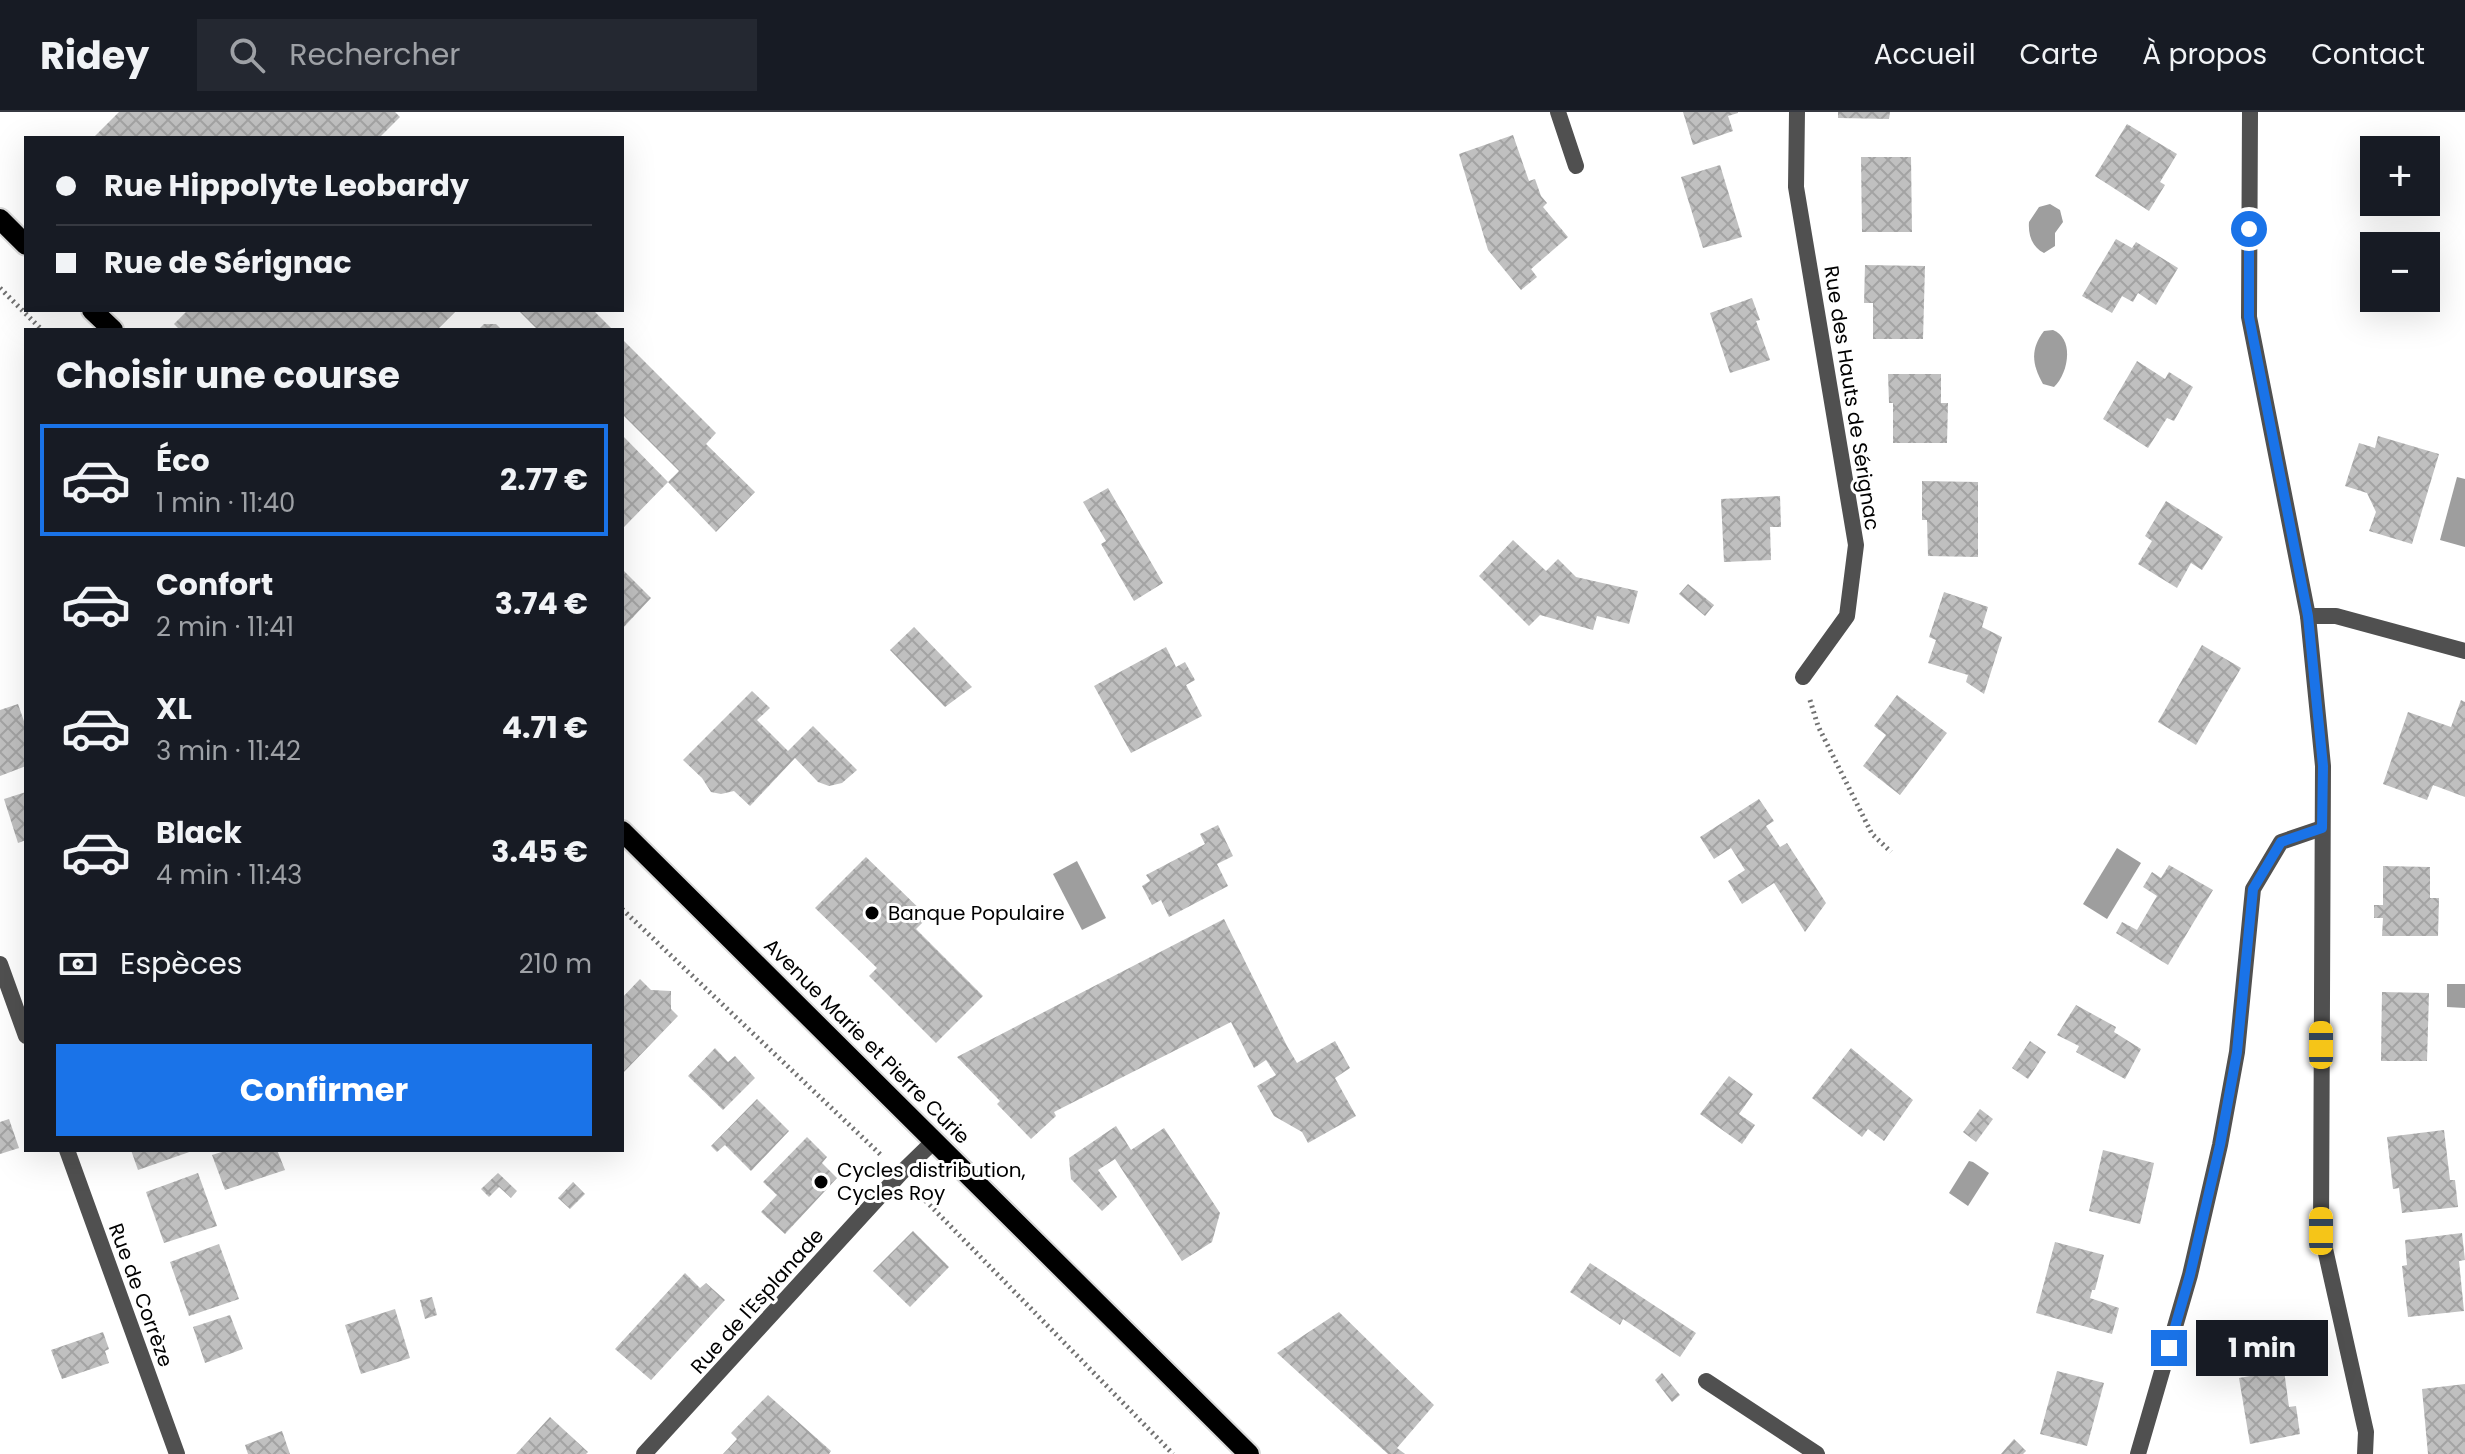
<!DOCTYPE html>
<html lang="fr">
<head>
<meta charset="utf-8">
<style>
	:root { --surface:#171b24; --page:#242831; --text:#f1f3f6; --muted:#9ea1a6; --line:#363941; --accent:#1a73e8 }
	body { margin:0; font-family:Poppins,sans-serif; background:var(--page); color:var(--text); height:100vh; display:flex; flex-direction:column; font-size:30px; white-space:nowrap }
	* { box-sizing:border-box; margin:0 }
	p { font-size:26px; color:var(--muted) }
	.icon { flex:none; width:44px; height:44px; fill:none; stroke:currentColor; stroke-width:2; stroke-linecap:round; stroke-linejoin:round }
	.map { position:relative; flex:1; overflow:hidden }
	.sheet { position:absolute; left:24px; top:216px; width:600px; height:824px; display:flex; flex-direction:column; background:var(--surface); border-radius:0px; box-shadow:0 8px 32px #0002 }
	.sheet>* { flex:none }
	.banner { position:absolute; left:24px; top:24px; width:600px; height:176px; border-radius:0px; box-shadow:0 8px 32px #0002; display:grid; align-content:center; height:176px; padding:0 32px; background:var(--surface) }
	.controls { position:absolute; left:2360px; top:24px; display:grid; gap:16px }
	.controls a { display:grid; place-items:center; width:80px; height:80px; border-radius:0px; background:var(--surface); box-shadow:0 8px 32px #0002; font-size:40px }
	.end { position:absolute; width:36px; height:36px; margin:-18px; border:10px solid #1a73e8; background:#fff; box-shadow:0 0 0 4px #fff }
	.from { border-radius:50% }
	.bubble { position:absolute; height:56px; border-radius:0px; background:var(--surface); box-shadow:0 8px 32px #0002; font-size:26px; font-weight:700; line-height:56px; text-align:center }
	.car { position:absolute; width:24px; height:48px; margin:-24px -12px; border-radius:10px; box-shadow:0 0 6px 2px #0007; background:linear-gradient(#f5c518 24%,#345 0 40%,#f5c518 0 76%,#345 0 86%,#f5c518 0) }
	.banner b { display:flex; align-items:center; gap:28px; height:76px; font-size:30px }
	.banner b+b { border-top:2px solid var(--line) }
	.banner i { width:20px; height:20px; background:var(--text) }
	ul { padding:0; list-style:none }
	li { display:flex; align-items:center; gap:24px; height:112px; margin:0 16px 12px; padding:0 16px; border:4px solid transparent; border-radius:0px }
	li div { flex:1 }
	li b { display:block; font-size:30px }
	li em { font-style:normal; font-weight:700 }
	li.on { border-color:var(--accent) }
	li>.icon { width:72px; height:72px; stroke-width:1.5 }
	h2 { padding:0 32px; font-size:36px; line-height:96px }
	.pay { display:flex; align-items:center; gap:20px; height:88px; padding:0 32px; font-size:30px }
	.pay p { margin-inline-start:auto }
	.cta { display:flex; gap:16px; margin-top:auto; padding:16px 32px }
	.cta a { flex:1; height:92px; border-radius:0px; background:var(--accent); color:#fff; font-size:32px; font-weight:700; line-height:92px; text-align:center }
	header { display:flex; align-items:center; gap:48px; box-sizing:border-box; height:112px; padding:0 40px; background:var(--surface); border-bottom:2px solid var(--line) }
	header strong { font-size:38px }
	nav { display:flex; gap:44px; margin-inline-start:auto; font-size:28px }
	.search { width:560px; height:72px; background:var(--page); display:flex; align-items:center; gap:20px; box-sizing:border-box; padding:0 28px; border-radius:0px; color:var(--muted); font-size:30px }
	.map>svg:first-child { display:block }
	.water { fill:#9e9e9e }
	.building { fill:url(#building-cross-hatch) }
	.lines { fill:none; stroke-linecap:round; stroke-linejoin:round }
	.primary-casing { stroke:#dbdbdb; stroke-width:24 }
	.path { stroke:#727272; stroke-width:5; stroke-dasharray:2 4; stroke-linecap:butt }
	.street { stroke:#505050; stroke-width:16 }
	.primary { stroke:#000; stroke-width:20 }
	.route { stroke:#1a73e8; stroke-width:10 }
	.poi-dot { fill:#000; stroke:#fff; stroke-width:3 }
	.labels { text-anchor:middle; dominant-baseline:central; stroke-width:6; stroke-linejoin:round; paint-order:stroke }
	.street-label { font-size:20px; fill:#000; stroke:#fff }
	.poi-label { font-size:20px; fill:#000; stroke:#fff; text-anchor:start }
</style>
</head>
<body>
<header>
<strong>Ridey</strong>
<div class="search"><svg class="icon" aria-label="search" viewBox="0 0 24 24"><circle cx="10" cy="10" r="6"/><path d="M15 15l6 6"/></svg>Rechercher</div>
<nav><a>Accueil</a><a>Carte</a><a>À propos</a><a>Contact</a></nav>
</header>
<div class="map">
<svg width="2465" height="1342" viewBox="0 0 2465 1342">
	<defs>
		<pattern id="building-cross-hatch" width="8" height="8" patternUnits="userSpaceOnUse" patternTransform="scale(2)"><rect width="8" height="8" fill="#c0c0c0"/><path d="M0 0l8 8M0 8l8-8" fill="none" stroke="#a3a3a3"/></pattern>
	</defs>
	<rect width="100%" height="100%" fill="#fff"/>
	<!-- water -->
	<g class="water">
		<path d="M2050 92 2060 98 2063 110 2055 121V134L2044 141C2032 135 2028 123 2029 110L2039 95Z"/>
		<path d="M2053 218C2075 227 2068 262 2054 275L2043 272C2032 253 2030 237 2044 219Z"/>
		<polygon points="2457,365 2465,367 2465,435 2440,428"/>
		<polygon points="2117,736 2141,751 2107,807 2083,792"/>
		<polygon points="1077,749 1106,806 1082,818 1053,762"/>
		<polygon points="2447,872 2465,872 2465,896 2447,895"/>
		<polygon points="1969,1049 1973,1050 1989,1061 1968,1094 1949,1081"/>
	</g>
	<!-- building -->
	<g class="building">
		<polygon points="119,0 395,0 400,5 379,26 93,26"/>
		<polygon points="1683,0 1738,0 1738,1 1728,4 1733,19 1693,33"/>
		<polygon points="1838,0 1890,0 1889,7 1838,6"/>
		<polygon points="2127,12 2177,42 2160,70 2165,73 2149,99 2095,64"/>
		<polygon points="1513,23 1529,69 1535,67 1541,84 1547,91 1543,95 1568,125 1531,157 1537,165 1521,178 1488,138 1459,42"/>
		<polygon points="1861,45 1911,45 1912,120 1862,120"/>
		<polygon points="1720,53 1742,125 1703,136 1681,65"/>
		<polygon points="2116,127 2132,136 2136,130 2178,156 2156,193 2138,181 2133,190 2122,184 2112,201 2082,184"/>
		<polygon points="1865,153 1925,154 1923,227 1873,227 1873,191 1864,191"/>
		<polygon points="1752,186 1760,208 1756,209 1770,248 1730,261 1710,201"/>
		<polygon points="188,198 457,198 437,218 180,218 174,212"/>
		<polygon points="518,198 593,198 613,218 538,218"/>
		<polygon points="484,212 496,212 502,218 478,218"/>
		<polygon points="622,227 716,321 706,332 755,380 716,420 668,370 679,359 622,302"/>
		<polygon points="2137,249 2165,267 2169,260 2193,275 2174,309 2167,306 2148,336 2103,307"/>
		<polygon points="1888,262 1941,262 1941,291 1948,291 1947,331 1893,331 1893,291 1889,291"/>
		<polygon points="622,323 668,370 622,417"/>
		<polygon points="2378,324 2439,342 2412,432 2369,419 2376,400 2367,381 2345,374 2359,331 2375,336"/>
		<polygon points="1922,369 1978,370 1978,445 1928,444 1927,408 1922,408"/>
		<polygon points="1108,376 1163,471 1134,489 1101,432 1106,429 1083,390"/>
		<polygon points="1780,384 1781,415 1770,415 1771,448 1724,450 1721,387"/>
		<polygon points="2166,389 2223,425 2202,458 2191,451 2177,476 2138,452 2152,429 2145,424"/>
		<polygon points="1513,428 1546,459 1558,447 1576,465 1638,479 1629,512 1597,504 1593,518 1540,503 1529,514 1479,464"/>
		<polygon points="622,457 651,486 622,517"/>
		<polygon points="1688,472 1714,493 1705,504 1679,482"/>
		<polygon points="1944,480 1988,495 1982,515 2002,525 1984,582 1966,570 1968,563 1928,551 1936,528 1929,525"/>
		<polygon points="914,515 972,575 945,595 890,538"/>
		<polygon points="2202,533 2241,556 2196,633 2158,610"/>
		<polygon points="1166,535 1176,555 1185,550 1195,568 1186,573 1202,604 1131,641 1094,574"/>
		<polygon points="752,579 770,596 757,608 788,639 813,614 857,658 842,671 829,674 818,670 795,646 750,694 734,679 721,682 711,680 702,666 683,648"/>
		<polygon points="1897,583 1947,621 1900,683 1863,654 1886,623 1874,614"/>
		<polygon points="2461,588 2465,590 2465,685 2433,673 2427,688 2383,672 2408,600 2451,615"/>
		<polygon points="18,592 26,615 26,654 0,664 0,598"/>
		<polygon points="26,680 26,728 18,731 4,687"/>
		<polygon points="1759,687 1774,709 1766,714 1780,735 1787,731 1826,791 1805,820 1774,771 1742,792 1728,769 1745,758 1731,736 1714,747 1700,725"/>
		<polygon points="1218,713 1233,744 1217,752 1228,774 1169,805 1161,788 1152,793 1142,774 1150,769 1146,763 1205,732 1200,722"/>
		<polygon points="866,745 928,805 916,817 983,884 936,931 869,864 877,856 815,796"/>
		<polygon points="2169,753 2213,778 2168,853 2116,821 2122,810 2137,818 2157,784 2143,775 2152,760 2161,766"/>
		<polygon points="2383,754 2430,755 2430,786 2439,786 2438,824 2382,824 2383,806 2374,806 2374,793 2383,793"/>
		<polygon points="1224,807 1287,934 1297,951 1335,929 1350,956 1335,966 1356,1004 1308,1031 1302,1020 1274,1004 1257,974 1276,963 1266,948 1254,956 1231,910 1054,1000 1056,1004 1031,1027 997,992 1000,989 957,945"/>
		<polygon points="640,867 651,878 671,879 671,897 678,904 622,962 622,886"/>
		<polygon points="2382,880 2429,881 2427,949 2381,949"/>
		<polygon points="2076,893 2116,915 2114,920 2141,937 2125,967 2076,940 2079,934 2057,923"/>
		<polygon points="2030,929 2046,940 2028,967 2012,956"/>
		<polygon points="715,936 728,950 735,944 755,966 723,998 688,964"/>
		<polygon points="1851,936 1913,988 1884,1029 1868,1017 1862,1025 1812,986"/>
		<polygon points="1729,964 1753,982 1739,1002 1755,1013 1742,1032 1700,1002"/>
		<polygon points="757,987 789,1019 751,1059 725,1033 717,1040 711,1034"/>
		<polygon points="1980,997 1993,1007 1976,1030 1963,1020"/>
		<polygon points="9,1007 19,1036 0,1042 0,1010"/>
		<polygon points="1116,1014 1131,1038 1164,1016 1220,1101 1212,1130 1182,1149 1115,1047 1098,1058 1117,1085 1102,1099 1071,1067 1069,1046"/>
		<polygon points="2444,1018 2450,1068 2455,1068 2458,1095 2402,1101 2399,1076 2393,1077 2387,1025"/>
		<polygon points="807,1025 827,1045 822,1051 837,1066 785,1122 761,1100 777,1083 763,1070"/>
		<polygon points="131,1038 195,1038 138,1058"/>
		<polygon points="228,1038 277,1038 285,1058 225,1078 212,1043"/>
		<polygon points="2103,1038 2154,1051 2140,1112 2089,1099"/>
		<polygon points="198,1061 217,1114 164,1131 146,1080"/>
		<polygon points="498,1061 517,1079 511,1086 499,1075 489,1085 481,1077"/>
		<polygon points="573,1070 585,1082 570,1097 558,1086"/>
		<polygon points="913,1119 949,1155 910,1195 873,1159"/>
		<polygon points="2462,1121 2465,1148 2459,1149 2464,1199 2408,1205 2402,1154 2407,1153 2405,1128"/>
		<polygon points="2055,1130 2104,1143 2095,1178 2092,1178 2090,1186 2119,1196 2112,1222 2036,1201"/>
		<polygon points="219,1132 239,1187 189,1204 170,1150"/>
		<polygon points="1590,1151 1696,1221 1680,1245 1623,1207 1620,1213 1570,1180"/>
		<polygon points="685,1161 700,1176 706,1171 725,1188 651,1268 615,1237"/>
		<polygon points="432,1185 437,1203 425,1207 420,1188"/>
		<polygon points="395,1197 410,1246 361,1262 345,1213"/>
		<polygon points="1339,1200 1434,1293 1397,1336 1405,1342 1388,1342 1277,1241"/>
		<polygon points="230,1203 243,1237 205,1251 193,1215"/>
		<polygon points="103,1220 109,1237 105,1239 109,1251 62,1267 51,1238"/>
		<polygon points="2284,1258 2289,1295 2296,1294 2300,1322 2250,1332 2239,1266"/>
		<polygon points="2057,1259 2104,1271 2087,1334 2040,1322"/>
		<polygon points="1662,1261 1680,1283 1672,1290 1655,1268"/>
		<polygon points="2465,1272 2465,1342 2428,1342 2422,1277"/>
		<polygon points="768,1283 831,1339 829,1342 723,1342 737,1327 731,1321"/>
		<polygon points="550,1305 588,1340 586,1342 516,1342"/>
		<polygon points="282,1319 290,1342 248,1342 245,1333"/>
		<polygon points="2014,1327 2026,1339 2023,1342 2001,1342"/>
	</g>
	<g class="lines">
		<!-- primary casing -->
		<g class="primary-casing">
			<g id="primary">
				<polyline points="0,107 26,133"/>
				<polyline points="92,198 113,218"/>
				<polyline points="622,719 1249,1342"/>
			</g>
		</g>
		<!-- path -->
		<g class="path">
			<polyline points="0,176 42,218"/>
			<polyline points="1810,588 1818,614 1872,722 1891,740"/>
			<polyline points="622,797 882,1044"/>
			<polyline points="917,1080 1173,1342"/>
		</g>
		<!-- street -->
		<g class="street">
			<polyline points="1558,0 1576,54"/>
			<polyline points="1797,0 1796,75 1856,433 1847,504 1803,565"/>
			<polyline points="2250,0 2249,205 2308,504 2323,654 2321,1119 2366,1320 2365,1342"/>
			<polyline points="2308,504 2336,504 2465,539"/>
			<polyline points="0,852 26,924"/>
			<polyline points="67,1038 177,1342"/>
			<polyline points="1706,1269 1817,1342"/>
			<polyline points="644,1342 900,1062 934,1029"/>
			<polyline points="2138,1342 2190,1163 2220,1033 2237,940 2253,777 2281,730 2322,716"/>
		</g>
		<!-- primary -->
		<use href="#primary" class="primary"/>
	</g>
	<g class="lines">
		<!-- route -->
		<polyline class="route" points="2169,1236 2190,1163 2220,1033 2237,940 2253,777 2281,730 2322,716 2323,654 2308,504 2249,205 2249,117"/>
	</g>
	<!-- markers -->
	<g class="poi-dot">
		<circle cx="872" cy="801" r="8"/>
		<circle cx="821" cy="1070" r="8"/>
	</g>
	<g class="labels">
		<!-- street labels -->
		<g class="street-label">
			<text transform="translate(1852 286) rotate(81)">Rue des Hauts de Sérignac</text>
			<text transform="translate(867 929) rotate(45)">Avenue Marie et Pierre Curie</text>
			<text transform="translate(141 1183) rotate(70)">Rue de Corrèze</text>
			<text transform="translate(757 1189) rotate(-48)">Rue de l'Esplanade</text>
		</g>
		<!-- poi labels -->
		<g class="poi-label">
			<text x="888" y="801">Banque Populaire</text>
			<text x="837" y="1058">Cycles distribution,<tspan x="837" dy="23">Cycles Roy</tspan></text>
		</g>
	</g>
</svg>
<div class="controls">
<a>+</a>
<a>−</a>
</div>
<i class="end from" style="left:2249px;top:117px"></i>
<i class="end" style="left:2169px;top:1236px"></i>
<div class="bubble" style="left:2196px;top:1208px;width:132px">1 min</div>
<i class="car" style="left:2321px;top:933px;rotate:0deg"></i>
<i class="car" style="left:2321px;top:1119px;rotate:0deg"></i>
<div class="banner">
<b><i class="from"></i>Rue Hippolyte Leobardy</b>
<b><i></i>Rue de Sérignac</b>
</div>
<section class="sheet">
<h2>Choisir une course</h2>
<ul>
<li class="on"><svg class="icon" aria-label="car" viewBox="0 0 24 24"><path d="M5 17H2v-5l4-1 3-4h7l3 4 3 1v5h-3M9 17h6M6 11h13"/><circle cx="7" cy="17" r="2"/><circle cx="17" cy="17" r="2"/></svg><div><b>Éco</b><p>1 min · 11:40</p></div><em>2.77 €</em></li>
<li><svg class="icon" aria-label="car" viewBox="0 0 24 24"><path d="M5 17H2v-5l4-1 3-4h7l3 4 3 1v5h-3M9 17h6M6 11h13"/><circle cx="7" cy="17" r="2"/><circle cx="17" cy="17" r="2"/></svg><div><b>Confort</b><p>2 min · 11:41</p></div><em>3.74 €</em></li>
<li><svg class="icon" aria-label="car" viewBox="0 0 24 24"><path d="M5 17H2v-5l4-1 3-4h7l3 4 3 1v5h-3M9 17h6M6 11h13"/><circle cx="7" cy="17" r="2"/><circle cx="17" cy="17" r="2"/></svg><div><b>XL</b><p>3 min · 11:42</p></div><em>4.71 €</em></li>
<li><svg class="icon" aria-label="car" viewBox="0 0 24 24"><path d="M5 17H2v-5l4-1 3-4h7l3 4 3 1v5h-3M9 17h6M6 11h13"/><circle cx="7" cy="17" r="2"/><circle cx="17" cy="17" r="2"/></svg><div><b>Black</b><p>4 min · 11:43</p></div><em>3.45 €</em></li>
</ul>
<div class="pay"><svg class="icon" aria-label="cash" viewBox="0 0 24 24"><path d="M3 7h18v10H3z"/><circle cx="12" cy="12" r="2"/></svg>Espèces<p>210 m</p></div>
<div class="cta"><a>Confirmer</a></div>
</section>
</div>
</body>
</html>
